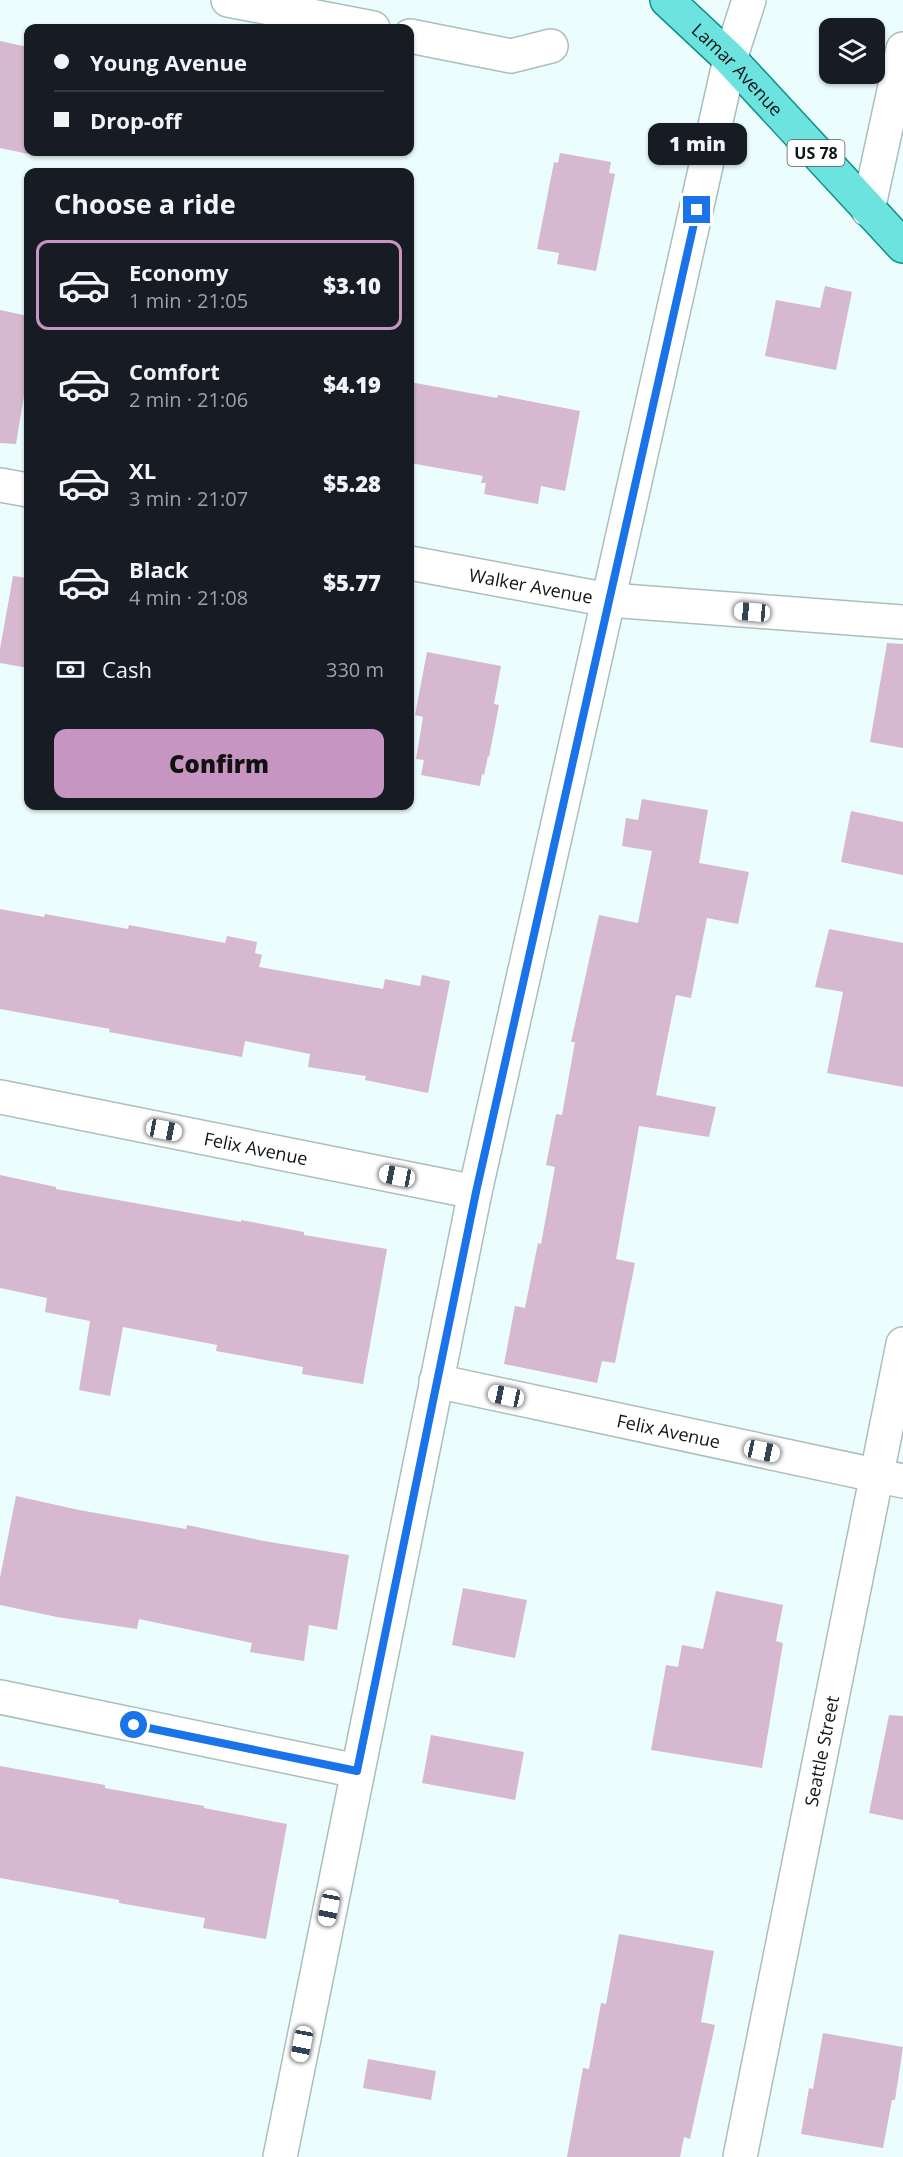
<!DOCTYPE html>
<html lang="en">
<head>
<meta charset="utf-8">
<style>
	:root { --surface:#171b24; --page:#242831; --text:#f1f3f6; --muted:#9ea1a6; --line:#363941; --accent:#c695c2 }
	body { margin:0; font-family:"Open Sans",sans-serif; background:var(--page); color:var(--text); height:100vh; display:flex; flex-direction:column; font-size:22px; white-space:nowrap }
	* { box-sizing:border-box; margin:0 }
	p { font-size:20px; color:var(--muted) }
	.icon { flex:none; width:33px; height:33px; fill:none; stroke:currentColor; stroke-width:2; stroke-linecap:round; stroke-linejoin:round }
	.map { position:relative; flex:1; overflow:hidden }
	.drawer { position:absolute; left:24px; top:168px; width:390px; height:642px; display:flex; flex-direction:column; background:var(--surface); border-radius:12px; box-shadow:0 2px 4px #0004 }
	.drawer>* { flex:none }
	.hud { position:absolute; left:24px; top:24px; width:390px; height:132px; border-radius:12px; box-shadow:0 2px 4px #0004; display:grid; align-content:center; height:132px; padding:0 30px; background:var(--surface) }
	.tools { position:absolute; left:819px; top:18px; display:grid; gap:12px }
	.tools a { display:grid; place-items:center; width:66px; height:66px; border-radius:12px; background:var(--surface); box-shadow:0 2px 4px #0004; font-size:30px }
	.end { position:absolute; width:27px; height:27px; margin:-14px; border:8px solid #1a73e8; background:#fff; box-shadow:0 0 0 3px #fff }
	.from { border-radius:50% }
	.bubble { position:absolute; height:42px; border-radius:12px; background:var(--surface); box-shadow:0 2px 4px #0004; font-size:20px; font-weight:800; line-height:42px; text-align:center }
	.car { position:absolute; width:18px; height:36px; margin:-18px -9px; border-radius:8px; box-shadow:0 0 4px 2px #0007; background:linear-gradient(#fff 24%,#345 0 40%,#fff 0 76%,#345 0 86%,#fff 0) }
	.hud b { display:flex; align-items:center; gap:21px; height:57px; font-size:22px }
	.hud b+b { border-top:2px solid var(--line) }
	.hud i { width:15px; height:15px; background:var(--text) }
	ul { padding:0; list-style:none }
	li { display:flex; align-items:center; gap:18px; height:90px; margin:0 12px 9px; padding:0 18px; border:3px solid transparent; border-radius:12px }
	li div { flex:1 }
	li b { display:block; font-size:22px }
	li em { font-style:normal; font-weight:800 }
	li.current { border-color:var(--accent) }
	li>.icon { width:54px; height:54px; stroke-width:1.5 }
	h2 { padding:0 30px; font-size:27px; line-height:72px }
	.pay { display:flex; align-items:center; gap:15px; height:66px; padding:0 30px; font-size:22px }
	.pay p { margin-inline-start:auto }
	.cta { display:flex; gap:12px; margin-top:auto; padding:12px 30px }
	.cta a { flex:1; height:69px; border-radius:12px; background:var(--accent); color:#111; font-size:24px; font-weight:800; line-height:69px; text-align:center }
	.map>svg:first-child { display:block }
	.building { fill:#d6b9d0 }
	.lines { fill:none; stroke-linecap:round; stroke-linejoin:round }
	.minor-casing { stroke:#acbebc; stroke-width:36 }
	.tertiary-casing { stroke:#acbebc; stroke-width:36 }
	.secondary-casing { stroke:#acbebc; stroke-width:36 }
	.primary-casing { stroke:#0d8f8b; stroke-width:36 }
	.minor { stroke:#fff; stroke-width:33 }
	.tertiary { stroke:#fff; stroke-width:33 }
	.secondary { stroke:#fff; stroke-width:33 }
	.primary { stroke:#6de3e0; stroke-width:33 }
	.route { stroke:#1a73e8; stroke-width:8 }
	.labels { text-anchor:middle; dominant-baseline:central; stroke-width:4.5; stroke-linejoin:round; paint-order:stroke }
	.shield { fill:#fff; stroke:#575b5b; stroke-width:1.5 }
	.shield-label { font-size:16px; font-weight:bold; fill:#0f1515 }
	.street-label { font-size:18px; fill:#0f1515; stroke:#fff }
</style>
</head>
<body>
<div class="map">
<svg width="903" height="2157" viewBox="0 0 903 2157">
	<rect width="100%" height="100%" fill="#ebfdfc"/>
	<!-- building -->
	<g class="building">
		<polygon points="0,41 28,47 28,154 0,148"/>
		<polygon points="560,153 611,162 609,173 615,174 596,271 557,264 559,253 537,249 554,162 558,163"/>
		<polygon points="825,286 852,292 836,370 765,356 776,300 820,308"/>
		<polygon points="0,310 28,316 28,371 16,444 0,443"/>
		<polygon points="410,382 497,398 498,395 580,411 565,491 541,486 538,504 484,494 486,483 481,483 483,476 410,463"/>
		<polygon points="13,576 28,578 28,668 0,663 0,649"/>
		<polygon points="887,643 903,644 903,748 870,742"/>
		<polygon points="427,652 501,666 494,704 499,705 489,757 488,756 484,775 482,774 480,786 421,775 424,760 416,759 423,717 415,715"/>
		<polygon points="642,799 708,810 699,863 749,872 738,924 707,918 691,998 676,995 656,1095 716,1107 709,1137 639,1126 616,1259 635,1263 615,1363 602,1361 597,1383 504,1364 515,1306 525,1308 538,1243 541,1244 555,1167 546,1165 556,1114 562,1115 575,1042 571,1042 599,915 638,923 652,851 622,846 626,818 638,820"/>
		<polygon points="851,811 903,822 903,875 841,862"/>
		<polygon points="0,909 44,917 45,914 128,929 129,925 225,943 227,936 257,942 255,953 262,955 259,967 383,989 385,979 420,986 422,975 450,981 428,1093 365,1080 366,1076 308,1067 310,1054 245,1041 242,1057 109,1032 110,1029 0,1009"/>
		<polygon points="829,929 903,943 903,1087 827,1073 843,992 815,987"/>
		<polygon points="0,1175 56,1187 56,1189 241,1222 241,1220 304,1232 304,1235 387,1249 363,1384 302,1374 303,1367 216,1351 217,1345 123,1327 110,1396 79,1390 90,1321 45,1312 47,1298 0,1288"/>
		<polygon points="16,1496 79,1510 186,1529 187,1525 264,1541 349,1555 337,1630 309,1625 304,1661 250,1652 252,1643 139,1619 137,1629 57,1617 0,1605 0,1578"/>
		<polygon points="463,1588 527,1600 515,1658 452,1645"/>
		<polygon points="716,1591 783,1605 776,1641 783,1643 762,1768 651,1750 666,1665 678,1667 682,1645 703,1649"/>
		<polygon points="889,1715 903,1716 903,1820 869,1813"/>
		<polygon points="431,1735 524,1752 515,1800 422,1783"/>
		<polygon points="0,1766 105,1785 105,1788 204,1806 204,1808 287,1824 266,1939 203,1928 205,1918 119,1903 119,1900 0,1878"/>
		<polygon points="619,1934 714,1951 701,2022 715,2025 690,2139 684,2137 680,2157 567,2157 583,2068 589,2069 601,2003 606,2004"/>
		<polygon points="823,2033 903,2047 895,2100 892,2100 883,2148 801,2134 809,2088 813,2089"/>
		<polygon points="368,2059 436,2071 431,2100 363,2088"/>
	</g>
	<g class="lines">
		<!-- minor casing -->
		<g class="minor-casing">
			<g id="minor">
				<polyline points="228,0 373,28"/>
				<polyline points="410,36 511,56 551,46"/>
				<polyline points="868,210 903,49"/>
				<polyline points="0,485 28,490"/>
				<path id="s1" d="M410 563 609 600 903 622"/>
				<path id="s2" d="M0 1097 475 1192"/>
				<path id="s3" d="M436 1381 903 1481"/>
				<path id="s4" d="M740 2157 903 1344"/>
			</g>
		</g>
		<!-- tertiary casing -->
		<g class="tertiary-casing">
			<polyline id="tertiary" points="0,1697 357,1771"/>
		</g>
		<!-- secondary casing -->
		<g class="secondary-casing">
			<polyline id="secondary" points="280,2157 475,1192 730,59 749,0"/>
		</g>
		<!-- primary casing -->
		<g class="primary-casing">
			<g id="primary">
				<path id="s5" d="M667 0 730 59 903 246"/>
			</g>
		</g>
		<!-- minor -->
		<use href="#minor" class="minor"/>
		<!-- tertiary -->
		<use href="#tertiary" class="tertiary"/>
		<!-- secondary -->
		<use href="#secondary" class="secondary"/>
		<!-- primary -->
		<use href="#primary" class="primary"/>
	</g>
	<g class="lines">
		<!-- route -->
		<polyline class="route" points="134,1725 357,1771 476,1192 697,210"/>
	</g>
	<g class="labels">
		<!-- shield labels -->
		<rect class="shield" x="787.5" y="140" width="57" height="26" rx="4.5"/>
		<g class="shield-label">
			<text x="816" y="153">US 78</text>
		</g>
		<!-- street labels -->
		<g class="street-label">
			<text stroke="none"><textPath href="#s5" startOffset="99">Lamar Avenue</textPath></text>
			<text stroke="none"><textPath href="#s1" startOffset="123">Walker Avenue</textPath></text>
			<text stroke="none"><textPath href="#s2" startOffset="261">Felix Avenue</textPath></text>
			<text stroke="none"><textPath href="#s3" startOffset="238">Felix Avenue</textPath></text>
			<text stroke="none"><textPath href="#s4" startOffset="414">Seattle Street</textPath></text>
		</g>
	</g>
</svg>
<div class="tools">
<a><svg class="icon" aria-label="layers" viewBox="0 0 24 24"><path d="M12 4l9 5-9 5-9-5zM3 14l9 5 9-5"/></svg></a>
</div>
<i class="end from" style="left:134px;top:1725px"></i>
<i class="end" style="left:697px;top:210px"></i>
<div class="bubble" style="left:648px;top:123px;width:99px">1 min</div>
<i class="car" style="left:752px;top:612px;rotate:275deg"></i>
<i class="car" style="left:164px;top:1130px;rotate:101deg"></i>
<i class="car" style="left:397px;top:1176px;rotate:281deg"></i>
<i class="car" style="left:506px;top:1396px;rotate:282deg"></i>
<i class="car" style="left:762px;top:1451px;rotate:102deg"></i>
<i class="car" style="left:329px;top:1908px;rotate:191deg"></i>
<i class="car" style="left:302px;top:2044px;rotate:191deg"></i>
<div class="hud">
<b><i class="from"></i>Young Avenue</b>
<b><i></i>Drop-off</b>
</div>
<section class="drawer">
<h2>Choose a ride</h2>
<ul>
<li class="current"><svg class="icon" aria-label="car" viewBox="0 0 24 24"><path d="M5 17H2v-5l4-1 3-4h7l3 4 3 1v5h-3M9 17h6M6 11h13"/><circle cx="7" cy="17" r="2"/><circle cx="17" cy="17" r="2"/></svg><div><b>Economy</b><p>1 min · 21:05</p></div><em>$3.10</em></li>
<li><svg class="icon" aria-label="car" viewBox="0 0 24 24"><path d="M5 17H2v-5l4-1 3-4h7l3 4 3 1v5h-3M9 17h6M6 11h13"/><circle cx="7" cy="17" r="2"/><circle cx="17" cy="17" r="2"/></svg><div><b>Comfort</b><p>2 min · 21:06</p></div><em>$4.19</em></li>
<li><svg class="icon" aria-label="car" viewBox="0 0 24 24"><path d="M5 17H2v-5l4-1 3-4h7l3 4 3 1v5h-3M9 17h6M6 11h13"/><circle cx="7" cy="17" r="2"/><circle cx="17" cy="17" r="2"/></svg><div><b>XL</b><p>3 min · 21:07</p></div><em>$5.28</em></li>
<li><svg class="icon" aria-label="car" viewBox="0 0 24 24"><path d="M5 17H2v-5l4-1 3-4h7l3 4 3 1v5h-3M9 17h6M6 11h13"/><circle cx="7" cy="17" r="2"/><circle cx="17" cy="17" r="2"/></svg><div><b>Black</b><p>4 min · 21:08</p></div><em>$5.77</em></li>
</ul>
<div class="pay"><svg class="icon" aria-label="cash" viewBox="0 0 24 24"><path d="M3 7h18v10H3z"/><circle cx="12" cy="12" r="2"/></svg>Cash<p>330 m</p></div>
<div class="cta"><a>Confirm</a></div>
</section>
</div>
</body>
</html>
